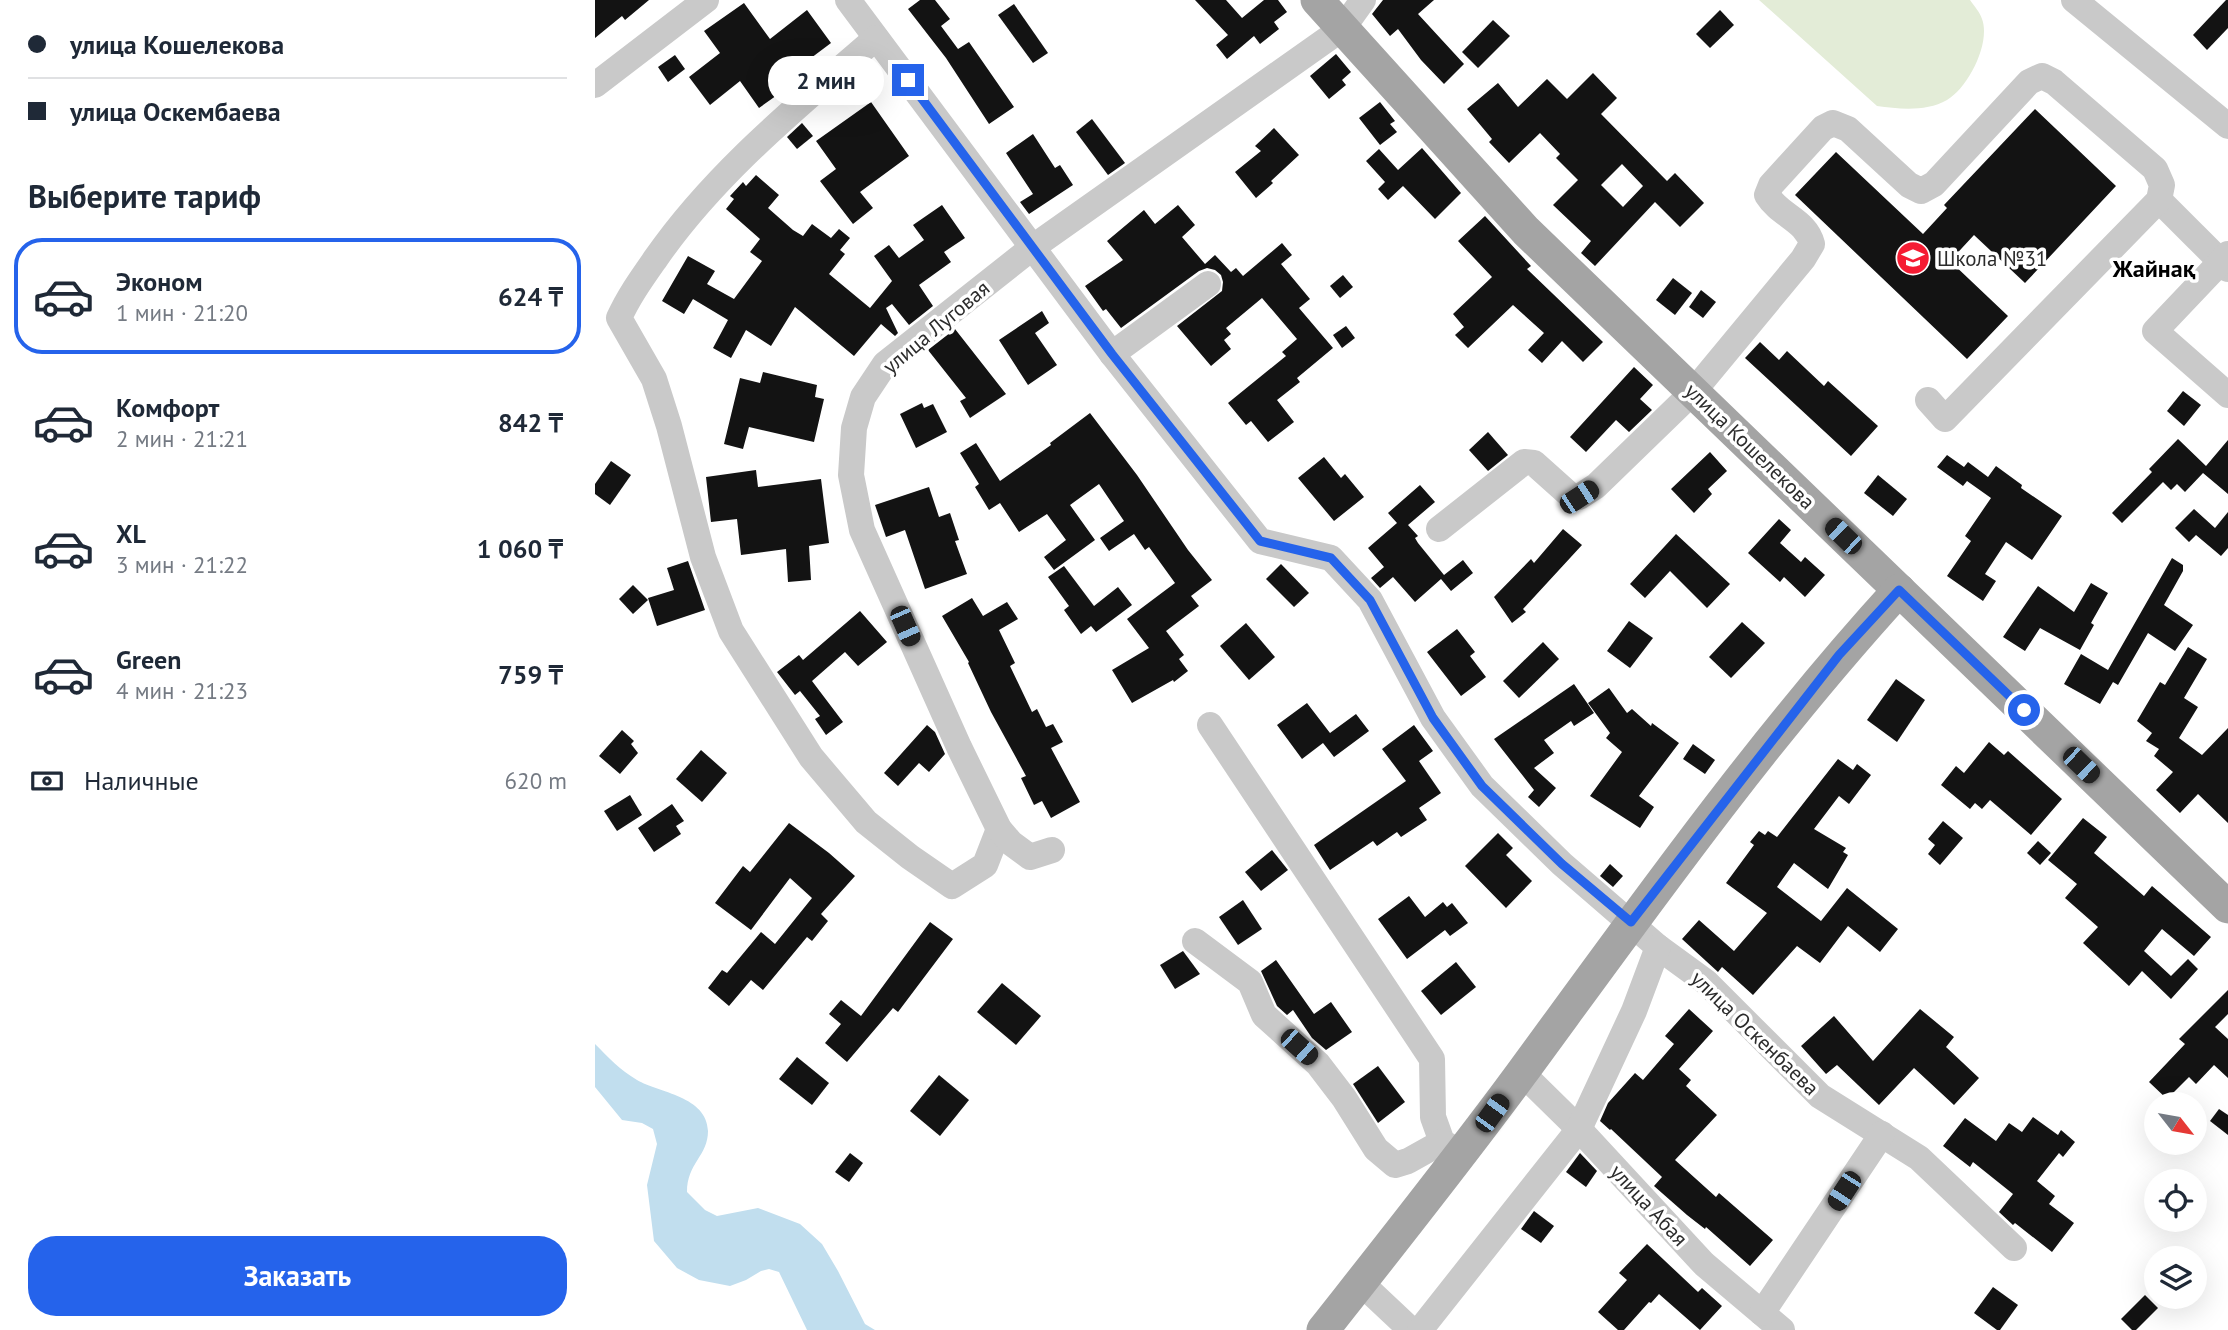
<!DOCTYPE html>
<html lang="ru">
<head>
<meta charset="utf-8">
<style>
	:root { --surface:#fff; --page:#f6f6f7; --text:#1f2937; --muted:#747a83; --line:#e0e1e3; --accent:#2563eb }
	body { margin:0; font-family:"PT Sans",sans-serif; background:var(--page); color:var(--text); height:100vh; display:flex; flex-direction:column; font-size:26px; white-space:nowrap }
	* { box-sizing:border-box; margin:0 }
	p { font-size:23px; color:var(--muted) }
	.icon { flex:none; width:38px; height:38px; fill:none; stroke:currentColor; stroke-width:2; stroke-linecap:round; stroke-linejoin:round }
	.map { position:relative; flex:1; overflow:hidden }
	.drawer { display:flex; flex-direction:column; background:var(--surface); width:595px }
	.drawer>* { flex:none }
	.top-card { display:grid; align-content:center; height:154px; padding:0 28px; background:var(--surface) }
	.needle { width:46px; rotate:121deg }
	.controls { position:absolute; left:1549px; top:1092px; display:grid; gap:14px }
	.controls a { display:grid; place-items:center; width:63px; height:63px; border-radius:50%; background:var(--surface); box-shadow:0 7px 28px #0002; font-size:35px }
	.end { position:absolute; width:32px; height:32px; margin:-16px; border:9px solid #2563eb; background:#fff; box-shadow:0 0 0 4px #fff }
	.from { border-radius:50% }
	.bubble { position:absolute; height:49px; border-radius:24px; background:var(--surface); box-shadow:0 7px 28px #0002; font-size:23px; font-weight:600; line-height:49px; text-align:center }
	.car { position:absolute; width:21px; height:42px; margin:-21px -10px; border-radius:9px; box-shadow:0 0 5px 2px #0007; background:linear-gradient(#222 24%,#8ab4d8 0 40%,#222 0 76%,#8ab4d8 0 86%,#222 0) }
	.top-card b { display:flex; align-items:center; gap:24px; height:66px; font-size:26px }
	.top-card b+b { border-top:2px solid var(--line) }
	.top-card i { width:18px; height:18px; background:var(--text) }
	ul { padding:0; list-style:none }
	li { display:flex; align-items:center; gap:21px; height:116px; margin:0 14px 10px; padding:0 14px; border:4px solid transparent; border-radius:28px }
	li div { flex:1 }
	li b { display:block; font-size:26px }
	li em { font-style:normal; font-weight:600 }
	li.active { border-color:var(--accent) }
	li>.icon { width:63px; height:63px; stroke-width:1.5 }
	h2 { padding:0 28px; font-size:32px; line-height:84px }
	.pay { display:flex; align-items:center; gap:18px; height:77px; padding:0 28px; font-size:26px }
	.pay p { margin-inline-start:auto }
	.button { display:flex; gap:14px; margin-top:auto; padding:14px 28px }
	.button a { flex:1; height:80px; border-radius:28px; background:var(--accent); color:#fff; font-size:28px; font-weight:600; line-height:80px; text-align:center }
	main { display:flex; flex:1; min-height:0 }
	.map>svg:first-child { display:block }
	.green { fill:#e3ecd7 }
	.water { fill:#c1deee }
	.building { fill:#131313; fill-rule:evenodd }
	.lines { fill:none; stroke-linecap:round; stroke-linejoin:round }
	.minor { stroke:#c9c9c9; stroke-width:26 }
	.major { stroke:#a4a4a4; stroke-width:33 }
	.route { stroke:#2563eb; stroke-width:9 }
	.labels { text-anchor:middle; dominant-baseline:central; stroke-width:7; stroke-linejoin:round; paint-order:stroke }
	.poi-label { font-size:21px; fill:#2c2c2c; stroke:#fff; text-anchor:start }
	.street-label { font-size:21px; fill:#2c2c2c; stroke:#fff }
	.quarter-label { font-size:24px; font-weight:bold; fill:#000; stroke:#fff }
</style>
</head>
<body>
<main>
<section class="drawer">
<div class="top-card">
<b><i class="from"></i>улица Кошелекова</b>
<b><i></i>улица Оскембаева</b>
</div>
<h2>Выберите тариф</h2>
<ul>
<li class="active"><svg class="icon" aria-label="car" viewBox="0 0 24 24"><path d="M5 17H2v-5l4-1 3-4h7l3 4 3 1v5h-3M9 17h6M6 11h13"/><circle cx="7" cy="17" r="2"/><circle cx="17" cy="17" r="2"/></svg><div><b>Эконом</b><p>1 мин · 21:20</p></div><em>624 ₸</em></li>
<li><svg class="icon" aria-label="car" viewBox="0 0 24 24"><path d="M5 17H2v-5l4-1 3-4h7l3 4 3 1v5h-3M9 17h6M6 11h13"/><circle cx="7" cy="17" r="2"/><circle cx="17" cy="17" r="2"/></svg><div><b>Комфорт</b><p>2 мин · 21:21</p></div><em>842 ₸</em></li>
<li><svg class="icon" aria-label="car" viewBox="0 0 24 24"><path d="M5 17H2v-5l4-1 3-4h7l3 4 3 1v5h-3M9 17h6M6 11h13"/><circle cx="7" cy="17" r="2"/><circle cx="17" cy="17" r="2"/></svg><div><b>XL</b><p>3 мин · 21:22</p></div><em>1 060 ₸</em></li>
<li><svg class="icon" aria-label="car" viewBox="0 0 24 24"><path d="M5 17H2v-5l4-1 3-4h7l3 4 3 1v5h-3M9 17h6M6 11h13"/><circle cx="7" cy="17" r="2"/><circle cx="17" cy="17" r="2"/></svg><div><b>Green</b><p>4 мин · 21:23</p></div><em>759 ₸</em></li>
</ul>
<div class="pay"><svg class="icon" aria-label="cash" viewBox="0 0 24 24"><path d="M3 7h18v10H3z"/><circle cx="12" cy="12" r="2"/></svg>Наличные<p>620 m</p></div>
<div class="button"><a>Заказать</a></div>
</section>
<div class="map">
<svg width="1633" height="1330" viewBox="0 0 1633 1330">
	<rect width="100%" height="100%" fill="#fff"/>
	<!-- green -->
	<path class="green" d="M1164 0H1375C1379 6 1385 12 1387 19 1396 43 1373 88 1352 100 1331 112 1304 109 1282 106Z"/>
	<!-- water -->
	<path class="water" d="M0 1044C13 1057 25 1070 42 1080 64 1093 112 1096 113 1131 113 1156 92 1163 92 1192L110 1210 122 1216 163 1208 205 1224 227 1244 243 1271 270 1324 280 1330H212L184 1272 174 1269 166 1271 151 1280 135 1286 104 1280 82 1268 59 1241 52 1185 62 1144 58 1129 47 1123 27 1120 0 1087Z"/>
	<!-- building -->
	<g class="building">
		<polygon points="0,0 54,0 30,20 27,16 0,38"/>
		<polygon points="325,0 340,0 355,19 346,26 363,49 374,42 419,107 394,124 351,58 313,9"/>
		<polygon points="600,0 631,0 647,18 669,0 683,0 692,12 679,22 684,29 665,44 659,36 632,59 621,45 633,35"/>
		<polygon points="788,0 839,0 823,14 869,64 849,84 826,60 803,29 795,36 777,14"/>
		<polygon points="1631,0 1633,0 1633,28 1612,50 1598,35"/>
		<polygon points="149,3 175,39 212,10 236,43 196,73 202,81 164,108 145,81 115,105 94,77 125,53 109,31"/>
		<polygon points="419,4 453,53 438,63 403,15"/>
		<polygon points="1125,10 1139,25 1115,48 1101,34"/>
		<polygon points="898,20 915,36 883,68 867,52"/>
		<polygon points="741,54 756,72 747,80 751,85 734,99 715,76"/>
		<polygon points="80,55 90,69 73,82 63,67"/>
		<path d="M998 73 1022 98 1006 114 1072 181 1080 173 1109 203 1085 227 1060 202 1000 266 986 253 996 241 958 205 983 180 961 158 965 154 945 133 914 163 894 142 897 139 872 109 903 83 923 107 952 79 972 99ZM1027 164 1048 186 1028 207 1006 185Z"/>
		<polygon points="276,102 314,156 265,192 278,208 258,224 225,181 241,169 221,141"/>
		<polygon points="785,102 800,121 795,124 802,132 785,145 764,118"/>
		<polygon points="1440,109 1521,186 1430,283 1379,235 1355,261 1413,316 1372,359 1200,195 1241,152 1328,234 1352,208 1349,205"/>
		<polygon points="497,119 530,163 513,175 481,132"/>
		<polygon points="207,123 218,136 202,149 192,137"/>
		<polygon points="679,128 704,155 676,181 678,183 661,198 640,172 666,151 660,146"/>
		<polygon points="438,134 460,168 465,165 478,185 434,214 425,202 438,194 411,153"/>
		<polygon points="827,148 866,193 840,219 808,186 793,200 783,189 790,182 771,161 784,149 803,170"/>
		<polygon points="161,175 184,195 173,208 198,230 208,236 217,224 236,238 244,229 255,238 245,250 250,254 234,274 275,308 297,281 279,256 294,245 304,258 329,240 318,225 347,205 370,238 349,252 356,262 324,285 338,306 314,325 297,304 291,308 303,333 300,336 286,324 259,356 200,307 176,346 151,330 136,358 118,348 133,320 98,299 89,314 67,301 93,256 120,271 112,284 139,299 167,261 155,252 165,239 131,209 139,199 135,196 148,182 151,186"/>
		<polygon points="583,205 600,225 587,237 610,264 620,255 636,272 641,268 648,276 687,243 697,255 686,264 715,299 704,308 738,348 702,378 705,382 682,400 699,422 673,442 656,421 651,425 633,403 691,356 687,352 702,339 667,298 631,328 636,334 629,340 636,349 616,366 582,326 627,291 628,282 626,275 620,270 612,268 604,271 526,328 511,309 508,311 490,286 528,260 512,241 549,210 560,224"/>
		<polygon points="890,216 936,266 932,269 1008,342 988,362 967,341 947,363 933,350 949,333 918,305 873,348 860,335 869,327 858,314 897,277 863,241"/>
		<polygon points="748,275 758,287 745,298 735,286"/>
		<polygon points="1078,278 1097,293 1080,315 1061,300"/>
		<polygon points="1106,290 1121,302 1108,318 1094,307"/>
		<polygon points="447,311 454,323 440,333 462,365 433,385 404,340"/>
		<polygon points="751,326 760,338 747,348 738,335"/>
		<polygon points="360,329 411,394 375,418 365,401 371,398 333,350"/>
		<polygon points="1165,342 1184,360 1192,351 1229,386 1233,381 1283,426 1256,456 1150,358"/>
		<polygon points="1039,367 1058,385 1045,399 1057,410 1034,432 1021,420 991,452 975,437"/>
		<polygon points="168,372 222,385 220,397 229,399 219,442 154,427 148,449 129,444 145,378 165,383"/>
		<polygon points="1588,391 1606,405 1589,426 1572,411"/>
		<polygon points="327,403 329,408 338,404 352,432 321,448 305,414"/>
		<polygon points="495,413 542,475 593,550 617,580 596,596 604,606 571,631 589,655 584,659 593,671 579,682 578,680 537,703 517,670 554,648 532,619 580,583 554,547 550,550 539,534 514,551 505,538 529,521 504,484 475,505 500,540 459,570 449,557 471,540 452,514 424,532 405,503 394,510 380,487 384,484 365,453 381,443 405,481 456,445 455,443"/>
		<polygon points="893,432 913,455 893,471 874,450"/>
		<polygon points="1583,439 1611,466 1633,440 1633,494 1608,473 1590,492 1582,484 1576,490 1568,482 1527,523 1517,513 1557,472 1554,469"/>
		<polygon points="1115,452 1132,471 1113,489 1117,494 1099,513 1076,489"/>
		<polygon points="1352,455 1369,467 1373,462 1393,477 1401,466 1427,485 1426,488 1467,516 1437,560 1411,542 1390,574 1401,581 1388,601 1352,576 1376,541 1370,536 1396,498 1372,481 1368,486 1342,467"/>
		<polygon points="729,457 746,478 750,474 769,497 739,521 703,478"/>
		<polygon points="16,461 36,475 15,505 0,494 0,484"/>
		<polygon points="161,470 163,487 226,479 234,543 214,546 216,580 193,582 191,549 146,555 142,519 116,522 111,477"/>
		<polygon points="1283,475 1312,499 1298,516 1269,493"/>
		<polygon points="825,485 840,502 813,525 823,536 820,538 823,543 849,575 868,560 878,573 856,591 846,579 820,602 798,577 785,588 776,578 789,567 773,548 802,523 793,513"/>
		<polygon points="334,487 344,517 355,513 364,540 360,541 372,574 330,589 310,530 291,537 280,505"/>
		<polygon points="1599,509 1620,528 1633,512 1633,548 1626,556 1601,535 1594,542 1580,528"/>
		<polygon points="1184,519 1196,530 1185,543 1206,562 1210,557 1230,575 1210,597 1189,577 1185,582 1153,553"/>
		<polygon points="968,529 987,545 928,609 931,612 917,623 899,597 936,559 939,563"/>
		<polygon points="1081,534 1135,584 1112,608 1075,571 1050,598 1035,584"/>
		<polygon points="1577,558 1588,565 1588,571 1569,605 1598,625 1580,651 1553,633 1523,685 1518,682 1505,704 1469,684 1486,654 1513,670"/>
		<polygon points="93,561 110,610 62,626 53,598 79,590 72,568"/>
		<polygon points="686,564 714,593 699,607 671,579"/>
		<polygon points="469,566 499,606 523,587 537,605 501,632 496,626 486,634 469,610 474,606 453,577"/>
		<polygon points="1496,583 1513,593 1496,623 1499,625 1485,650 1445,628 1430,651 1408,637 1443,586 1479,612"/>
		<polygon points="38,585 53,600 38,614 24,599"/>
		<polygon points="377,598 388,616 412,602 423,619 404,630 420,663 415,666 437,712 442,709 451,727 458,724 468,742 456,748 485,802 456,818 447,801 439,805 426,778 431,776 396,712 373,663 374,662 347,616"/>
		<polygon points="265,611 292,642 263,666 250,652 217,681 248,722 231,735 220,719 225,716 205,691 200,695 182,672 204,655 208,660"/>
		<polygon points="1034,621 1058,638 1035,668 1012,651"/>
		<polygon points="1147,622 1170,643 1136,678 1114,657"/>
		<polygon points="651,623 680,657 654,680 625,646"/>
		<polygon points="862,629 880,652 875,656 891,677 866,696 832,652"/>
		<polygon points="948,642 964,659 924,698 908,681"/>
		<polygon points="1593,647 1612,659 1589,698 1603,707 1584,738 1607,755 1633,728 1633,823 1603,794 1585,813 1561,790 1578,772 1559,756 1564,749 1551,741 1557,733 1542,721 1565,682 1570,685"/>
		<polygon points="1301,679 1330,700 1302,742 1272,720"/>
		<polygon points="979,684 999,713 979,726 976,721 949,740 959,753 939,768 961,788 944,807 933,797 939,790 899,739"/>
		<polygon points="1014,688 1032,713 1037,709 1056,726 1057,723 1084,743 1044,796 1059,807 1045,828 995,796 1027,752 1011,738 1015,733 993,703"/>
		<polygon points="712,703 735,733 761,714 774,731 739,757 728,743 707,759 682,725"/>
		<polygon points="332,725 340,732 350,754 334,772 324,763 303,786 289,773"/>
		<polygon points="819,725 838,751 824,761 846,793 824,808 832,820 806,837 802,832 782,846 778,841 735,870 719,845 811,781 787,749"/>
		<polygon points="27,730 39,741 36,744 43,753 25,774 4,756"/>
		<polygon points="1394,742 1409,755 1413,751 1467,799 1436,835 1395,800 1387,809 1380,803 1375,809 1346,785 1361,766 1369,773"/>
		<polygon points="1098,744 1120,760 1110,774 1088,759"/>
		<polygon points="106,750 132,773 107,802 81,779"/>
		<polygon points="1243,759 1258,770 1262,764 1276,775 1254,804 1244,796 1219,829 1251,848 1248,852 1253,855 1233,889 1199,863 1182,887 1226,921 1252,888 1303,929 1285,952 1253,926 1225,963 1202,946 1158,995 1127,967 1123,972 1087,939 1104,920 1139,951 1172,913 1131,883 1159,845 1155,842 1164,831 1170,835 1173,831 1182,837"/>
		<polygon points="35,795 47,815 22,831 9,811"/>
		<polygon points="77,804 89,821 81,826 86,834 59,852 43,828"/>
		<polygon points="1488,818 1512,837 1499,853 1549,896 1557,886 1616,937 1599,956 1567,929 1549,951 1576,976 1593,959 1603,969 1576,999 1547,971 1534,986 1488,943 1503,927 1470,898 1482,884 1453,860"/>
		<polygon points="1348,821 1368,838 1345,865 1333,854 1340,845 1333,839"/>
		<polygon points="194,823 234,853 260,876 226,914 233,921 217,941 212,937 168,990 156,980 134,1006 113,988 127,970 132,973 166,932 180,944 217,898 195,878 156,930 120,903 148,866 155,872"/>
		<polygon points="903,833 918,848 911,855 937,881 911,908 870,866"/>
		<polygon points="1443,841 1456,853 1445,865 1432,853"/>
		<polygon points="677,850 693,870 666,891 650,872"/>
		<polygon points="1015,864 1028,876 1018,887 1005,876"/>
		<polygon points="814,896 830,917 848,902 852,907 857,903 873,923 855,936 850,930 812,959 783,919"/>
		<polygon points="648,900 667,929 643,945 624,917"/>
		<polygon points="335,922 358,939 303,1012 298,1008 252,1062 230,1043 246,1024 234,1014 246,1000 266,1016"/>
		<polygon points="588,951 605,974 580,989 565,965"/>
		<polygon points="681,960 719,1014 736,1002 757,1032 731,1050 717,1038 698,1010 692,1015 682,1006 666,971"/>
		<polygon points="861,962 881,987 846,1015 826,991"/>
		<polygon points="407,983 446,1016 421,1045 382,1012"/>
		<polygon points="1633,990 1633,1014 1620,1027 1633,1039 1633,1078 1619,1065 1601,1084 1594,1077 1572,1099 1554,1082 1590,1044 1584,1039"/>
		<polygon points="1094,1009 1118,1031 1084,1069 1096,1080 1091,1086 1122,1115 1080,1160 1121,1197 1124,1193 1178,1240 1155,1266 1111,1227 1110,1229 1092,1215 1059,1186 1067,1177 1016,1129 1015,1130 1005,1121 1013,1103 1040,1073 1048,1080 1079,1044 1070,1036"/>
		<polygon points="1325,1009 1359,1037 1351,1047 1384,1078 1359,1105 1319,1068 1284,1105 1242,1065 1231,1074 1206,1046 1239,1016 1278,1061"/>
		<polygon points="202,1057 234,1083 217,1105 184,1079"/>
		<polygon points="783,1066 810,1102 783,1123 758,1084"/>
		<polygon points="344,1075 374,1100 345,1136 315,1111"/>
		<polygon points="1624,1109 1633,1115 1633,1135 1615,1121"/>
		<polygon points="1438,1117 1463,1135 1466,1130 1480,1142 1468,1157 1464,1153 1442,1181 1460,1196 1454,1204 1479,1223 1457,1252 1420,1223 1418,1225 1404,1212 1418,1194 1378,1162 1375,1167 1348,1146 1370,1118 1401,1141 1414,1123 1427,1132"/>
		<polygon points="255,1153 268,1163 254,1182 240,1172"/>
		<polygon points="985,1153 1002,1171 991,1187 971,1172"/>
		<polygon points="939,1211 959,1226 946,1243 926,1229"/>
		<polygon points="1052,1244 1103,1292 1107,1288 1127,1306 1105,1330 1064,1294 1056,1303 1054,1302 1029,1330 1023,1330 1003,1312 1032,1280 1024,1273"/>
		<polygon points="1398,1287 1423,1305 1405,1330 1402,1330 1379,1313"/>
		<polygon points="1550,1295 1563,1308 1541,1330 1537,1330 1526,1319"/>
	</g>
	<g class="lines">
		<!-- minor -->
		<g class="minor">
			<polyline points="253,0 517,354 665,541 736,558 775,600 838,718 887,786 967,864 1063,947 1111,982 1225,1096 1324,1158 1419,1248"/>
			<polyline points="1479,0 1633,126"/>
			<path d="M281 38C203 106 120 173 61 258 47 278 34 296 24 318L59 379 74 426 108 557 136 631 216 757 271 822 315 857 357 886 390 865 404 829"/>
			<polyline points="0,85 111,0"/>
			<polyline points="1564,200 1633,269"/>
			<polyline points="1633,254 1560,331 1633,395"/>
			<polyline points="517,354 613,284"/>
			<path d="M844 529 929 462 939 463 977 497H984L1001 486 1098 392 1208 259 1217 244C1211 220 1185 216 1172 195L1176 185 1228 128 1238 123 1253 129 1314 185 1326 191 1339 184 1434 82 1447 76 1459 82 1560 169 1567 185 1564 200 1350 419 1333 400"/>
			<polyline points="615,725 837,1059 838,1117 847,1142 867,1154"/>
			<polyline points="457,850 435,857 416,843 404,829 364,747 267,530 256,475 259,428 268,397 290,364 438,247 748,28 768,0"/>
			<polyline points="600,941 655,982 669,1015 723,1064 749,1098 781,1149 800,1165 813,1161 847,1142"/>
			<polyline points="927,1073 984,1129 1109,1264 1187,1330"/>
			<polyline points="766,1283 816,1330"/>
			<polyline points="1167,1313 1287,1134"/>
			<polyline points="825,1330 984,1129 1039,1011 1063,947"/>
		</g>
		<!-- major -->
		<g class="major">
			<polyline points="722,0 931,231 1633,907"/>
			<path d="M728 1330C795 1245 862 1161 926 1074 1047 909 1166 741 1304 590"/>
		</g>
	</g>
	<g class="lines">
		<!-- route -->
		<polyline class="route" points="313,80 517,354 665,541 736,558 775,600 838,718 887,786 967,864 1036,922 1244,655 1304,590 1429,710"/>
	</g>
	<!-- icons -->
	<defs>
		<g id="school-disc" transform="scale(1.75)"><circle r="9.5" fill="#f51c33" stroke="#fff"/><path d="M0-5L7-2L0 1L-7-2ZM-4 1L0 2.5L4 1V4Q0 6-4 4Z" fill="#fff"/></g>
	</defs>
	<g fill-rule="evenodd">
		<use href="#school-disc" x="1318" y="258"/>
	</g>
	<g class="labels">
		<!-- poi labels -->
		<g class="poi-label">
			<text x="1342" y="258">Школа №31</text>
		</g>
		<!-- street labels -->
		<g class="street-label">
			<text transform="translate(341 327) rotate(-40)">улица Луговая</text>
			<text transform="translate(1155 446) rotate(44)">улица Кошелекова</text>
			<text transform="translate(1160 1033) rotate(44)">улица Оскенбаева</text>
			<text transform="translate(1054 1205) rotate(47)">улица Абая</text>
		</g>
		<!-- quarter labels -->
		<g class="quarter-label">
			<text x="1559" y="268">Жайнақ</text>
		</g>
	</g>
</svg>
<div class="controls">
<a><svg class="needle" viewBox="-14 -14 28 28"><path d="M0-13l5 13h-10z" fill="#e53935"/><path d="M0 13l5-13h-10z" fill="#747a83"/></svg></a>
<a><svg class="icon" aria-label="locate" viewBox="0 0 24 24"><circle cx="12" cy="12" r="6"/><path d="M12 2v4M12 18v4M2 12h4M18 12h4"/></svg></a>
<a><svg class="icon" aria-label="layers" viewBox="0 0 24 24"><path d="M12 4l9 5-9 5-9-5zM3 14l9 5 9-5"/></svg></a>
</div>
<i class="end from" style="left:1429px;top:710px"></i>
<i class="end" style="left:313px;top:80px"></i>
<div class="bubble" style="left:173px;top:56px;width:116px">2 мин</div>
<i class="car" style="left:984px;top:497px;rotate:57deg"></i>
<i class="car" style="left:1248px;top:536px;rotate:314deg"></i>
<i class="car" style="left:310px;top:626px;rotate:156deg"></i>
<i class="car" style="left:1486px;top:765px;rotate:134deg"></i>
<i class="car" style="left:704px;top:1047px;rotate:132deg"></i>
<i class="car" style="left:897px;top:1113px;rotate:36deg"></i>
<i class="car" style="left:1249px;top:1191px;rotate:213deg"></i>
</div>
</main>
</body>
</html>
